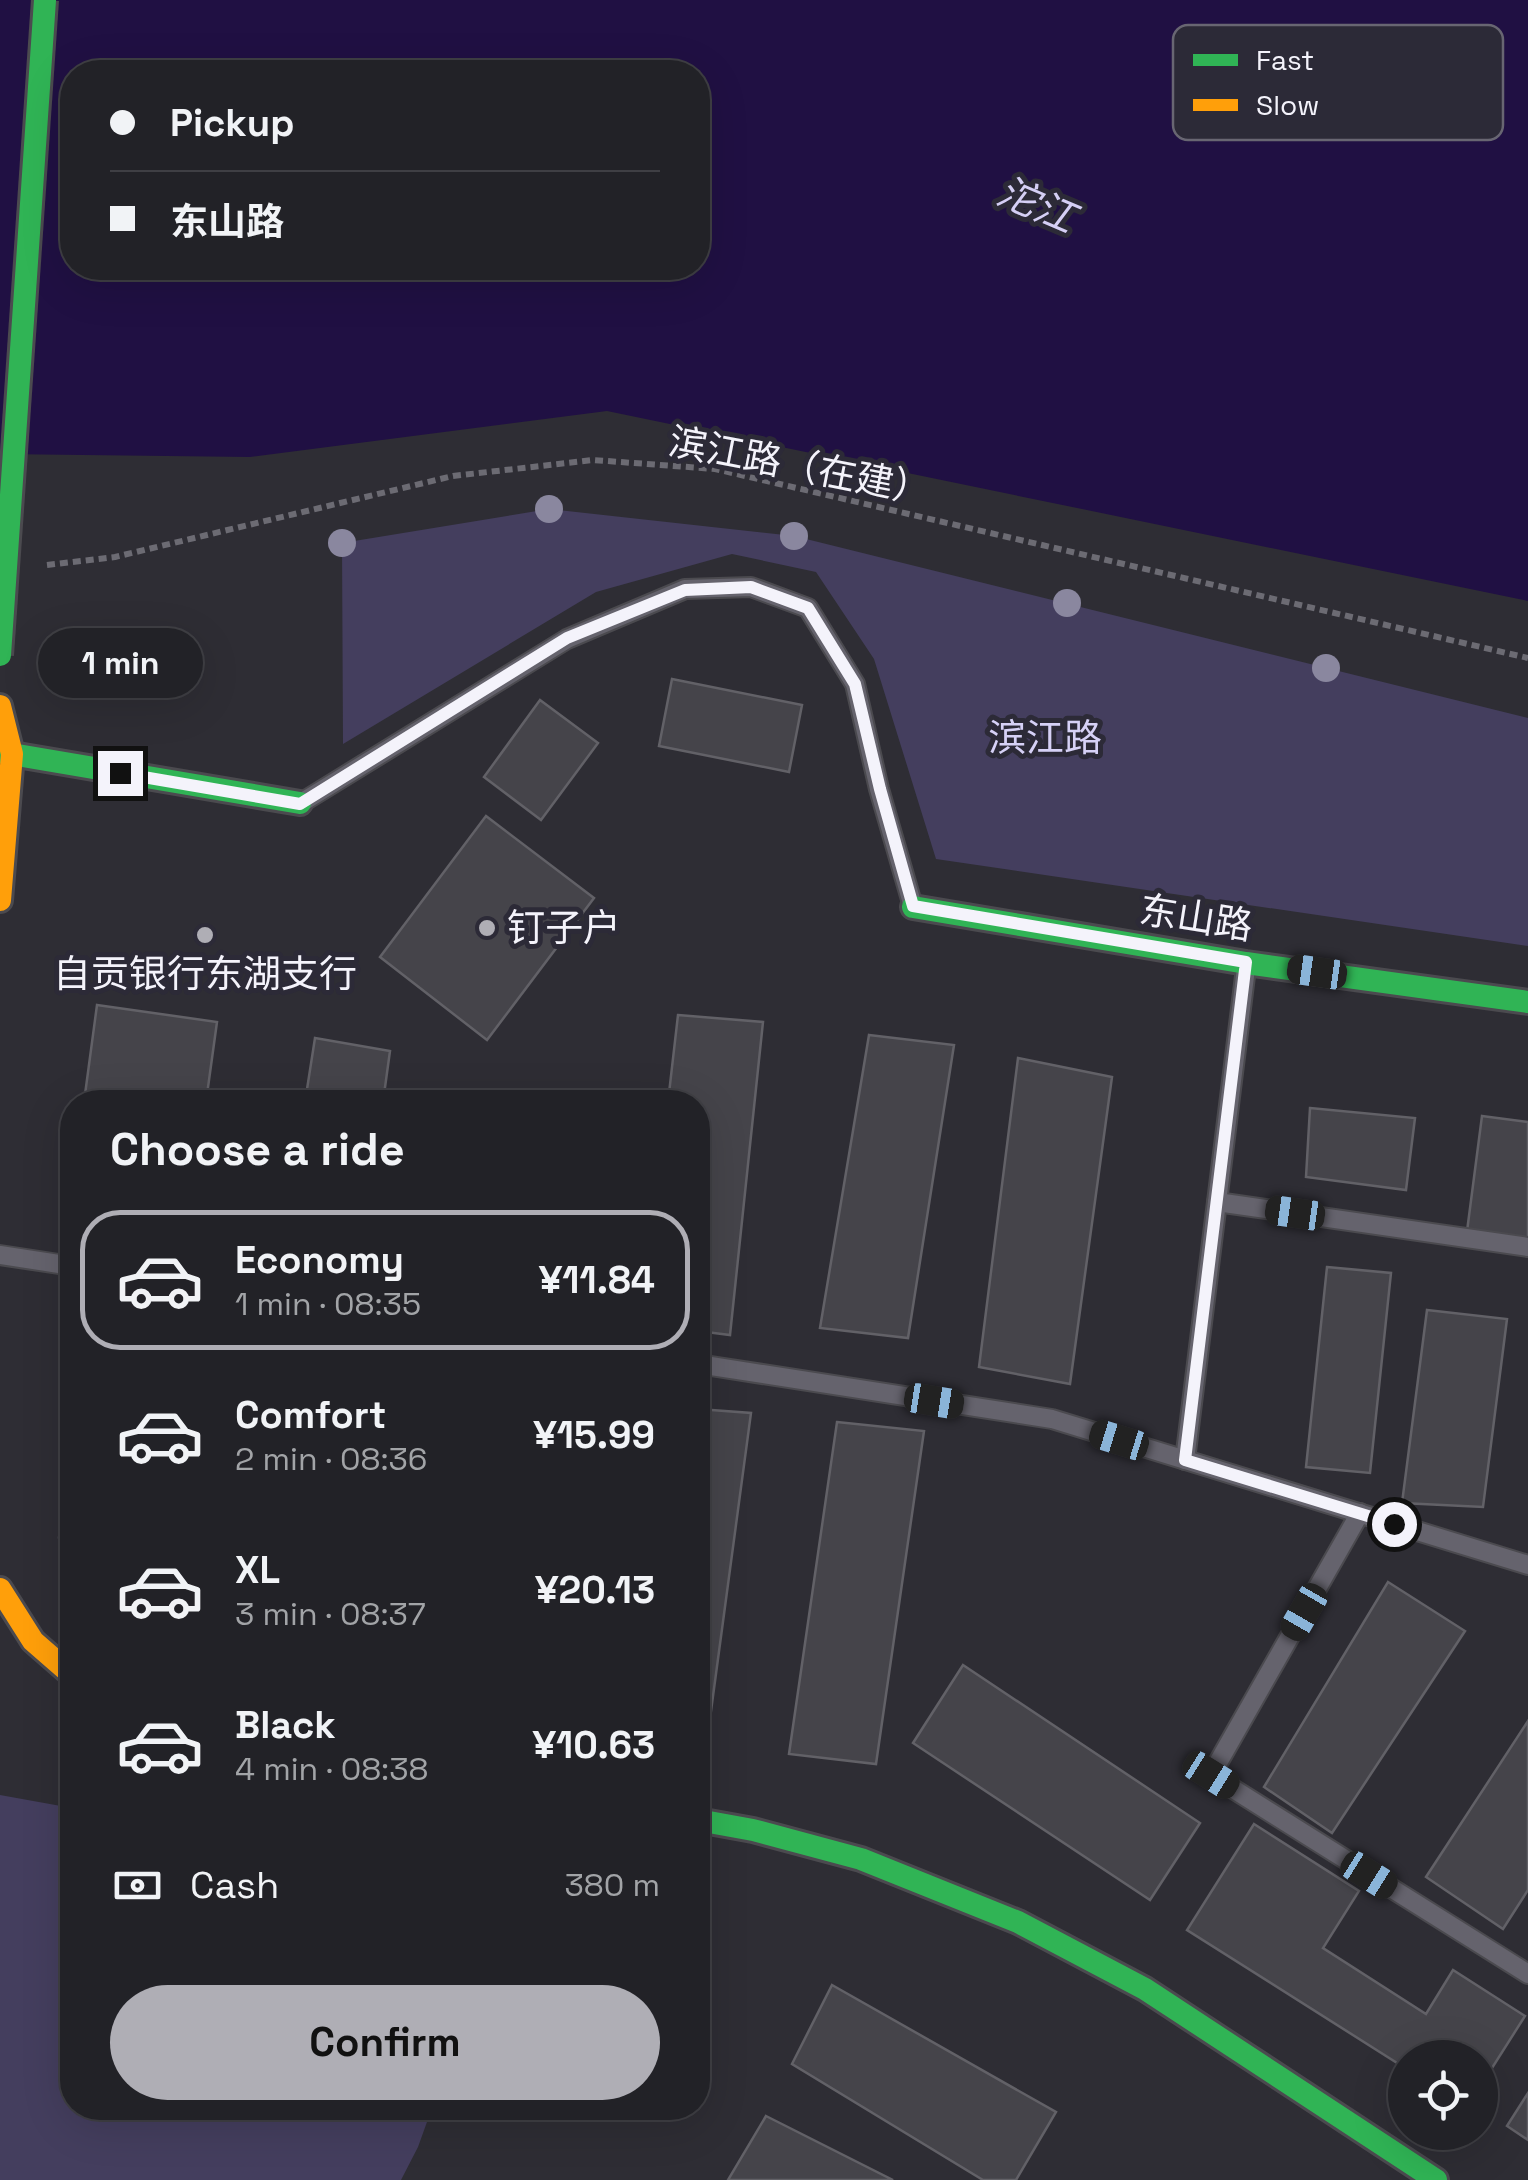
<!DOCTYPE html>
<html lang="en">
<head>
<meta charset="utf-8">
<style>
	:root { --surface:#222227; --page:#2e2f33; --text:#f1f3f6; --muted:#a2a4a7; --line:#3f3f44; --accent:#afaeb5 }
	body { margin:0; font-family:"Space Grotesk","Noto Sans SC",sans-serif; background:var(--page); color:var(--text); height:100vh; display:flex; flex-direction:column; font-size:38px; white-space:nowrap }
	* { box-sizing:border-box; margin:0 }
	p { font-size:32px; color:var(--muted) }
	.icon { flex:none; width:55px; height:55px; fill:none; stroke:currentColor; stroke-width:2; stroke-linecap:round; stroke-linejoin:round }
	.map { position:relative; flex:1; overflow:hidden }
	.drawer { position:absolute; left:60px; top:1090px; width:650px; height:1030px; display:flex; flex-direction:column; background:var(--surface); border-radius:40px; box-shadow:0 10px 40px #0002,0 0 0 2px var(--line) }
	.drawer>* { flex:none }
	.banner { position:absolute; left:60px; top:60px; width:650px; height:220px; border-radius:40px; box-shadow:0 10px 40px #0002,0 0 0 2px var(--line); display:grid; align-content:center; height:220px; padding:0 50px; background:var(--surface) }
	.buttons { position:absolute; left:1388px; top:2040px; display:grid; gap:20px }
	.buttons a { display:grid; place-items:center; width:110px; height:110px; border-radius:50%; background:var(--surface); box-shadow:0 10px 40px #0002,0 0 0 2px var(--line); font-size:50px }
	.end { position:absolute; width:45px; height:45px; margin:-22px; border:12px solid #f4f3fb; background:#111; box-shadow:0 0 0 5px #111 }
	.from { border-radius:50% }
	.bubble { position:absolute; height:70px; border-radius:35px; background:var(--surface); box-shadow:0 10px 40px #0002,0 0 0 2px var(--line); font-size:32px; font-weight:600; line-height:70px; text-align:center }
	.car { position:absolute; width:30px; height:60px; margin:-30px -15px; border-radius:12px; box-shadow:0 0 8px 2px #0007; background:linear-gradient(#222 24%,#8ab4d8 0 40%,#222 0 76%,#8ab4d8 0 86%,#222 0) }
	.banner b { display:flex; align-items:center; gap:35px; height:95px; font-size:38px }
	.banner b+b { border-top:2px solid var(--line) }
	.banner i { width:25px; height:25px; background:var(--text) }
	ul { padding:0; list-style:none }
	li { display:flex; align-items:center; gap:30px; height:140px; margin:0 20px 15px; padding:0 30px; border:5px solid transparent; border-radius:40px }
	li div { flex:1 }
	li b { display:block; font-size:38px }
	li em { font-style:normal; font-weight:600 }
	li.selected { border-color:var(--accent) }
	li>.icon { width:90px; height:90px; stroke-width:1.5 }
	h2 { padding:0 50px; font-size:45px; line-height:120px }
	.pay { display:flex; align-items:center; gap:25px; height:110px; padding:0 50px; font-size:38px }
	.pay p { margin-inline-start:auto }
	.primary-button { display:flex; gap:20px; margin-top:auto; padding:20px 50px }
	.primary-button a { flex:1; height:115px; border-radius:60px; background:var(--accent); color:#111; font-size:40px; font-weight:600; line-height:115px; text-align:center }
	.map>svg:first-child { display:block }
	.green { fill:#443e5e }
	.water { fill:#201043; fill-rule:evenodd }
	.building { fill:#45444a; stroke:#626167; stroke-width:2.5 }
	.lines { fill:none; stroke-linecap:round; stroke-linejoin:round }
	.lane-casing { stroke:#4b4a4f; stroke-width:22 }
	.fast-casing { stroke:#4b4a4f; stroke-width:28 }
	.slow-casing { stroke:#4b4a4f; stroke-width:28 }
	.path { stroke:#6c6b73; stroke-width:6; stroke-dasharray:8 5; stroke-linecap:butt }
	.lane { stroke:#65636d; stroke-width:18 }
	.fast { stroke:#30b455; stroke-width:22 }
	.slow { stroke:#ff9f0a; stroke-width:22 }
	.fast-bridge-casing { stroke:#4b4a4f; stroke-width:28; stroke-linecap:butt }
	.fast-bridge { stroke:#30b455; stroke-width:22 }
	.tree { fill:#8a879f }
	.route { stroke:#f4f3fb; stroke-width:12 }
	.poi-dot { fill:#afaeb5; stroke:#2c2a37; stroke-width:4 }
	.labels { text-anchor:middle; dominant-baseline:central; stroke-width:10; stroke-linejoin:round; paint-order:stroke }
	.street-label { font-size:38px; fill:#f4f3fb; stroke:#2c2a37 }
	.park-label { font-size:38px; fill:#d6d1f6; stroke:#2c2a37 }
	.poi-label { font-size:38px; fill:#f4f3fb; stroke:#2c2a37; text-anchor:start }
	.water-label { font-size:40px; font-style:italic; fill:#d5cff5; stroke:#2c2a37 }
	.key { fill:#2c2a37; stroke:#686672; stroke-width:2.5 }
	.key-label { font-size:28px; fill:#f4f3fb }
</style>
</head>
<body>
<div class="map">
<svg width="1528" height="2180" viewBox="0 0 1528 2180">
	<rect width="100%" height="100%" fill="#2e2d34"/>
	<!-- green -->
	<g class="green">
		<polygon points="549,509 794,536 1528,718 1528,946 936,859 874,659 816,572 732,554 596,592 343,744 342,543"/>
		<polygon points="0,1795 72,1808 72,2108 432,2108 418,2147 401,2180 0,2180"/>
	</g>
	<!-- water -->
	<path class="water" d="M0 0H1528V601L607 411 250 457 0 454ZM72 72H698V268H72Z"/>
	<!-- building -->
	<g class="building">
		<polygon points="672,679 802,705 789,772 659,746"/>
		<polygon points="540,700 598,743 541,820 484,777"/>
		<polygon points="486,816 594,898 487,1040 380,957"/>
		<polygon points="97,1005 217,1022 206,1102 84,1102"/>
		<polygon points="678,1015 763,1022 730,1335 698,1331 698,1102 668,1102"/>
		<polygon points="869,1035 954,1045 908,1338 820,1328"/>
		<polygon points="315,1038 390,1051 383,1102 305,1102"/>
		<polygon points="1018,1058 1112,1077 1070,1384 979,1367"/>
		<polygon points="1310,1108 1415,1118 1406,1190 1306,1177"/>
		<polygon points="1482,1116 1528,1122 1528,1248 1466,1239"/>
		<polygon points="1327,1267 1391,1273 1370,1473 1306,1467"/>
		<polygon points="1427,1310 1507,1319 1483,1507 1402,1503"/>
		<polygon points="698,1409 751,1413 709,1726 698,1724"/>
		<polygon points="72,1416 72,1556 59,1538"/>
		<polygon points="837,1422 924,1431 876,1764 789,1754"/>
		<polygon points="1388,1582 1465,1631 1332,1833 1264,1787"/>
		<polygon points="963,1665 1200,1823 1150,1900 913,1743"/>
		<polygon points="1528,1721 1528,1890 1503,1929 1426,1877"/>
		<polygon points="1254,1824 1359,1891 1323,1948 1426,2014 1453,1970 1525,2016 1480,2087 1480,2058 1405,2058 1405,2068 1187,1930"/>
		<polygon points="832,1985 1056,2112 1016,2180 983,2180 792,2064"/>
		<polygon points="1528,2093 1528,2140 1507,2126"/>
		<polygon points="766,2116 893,2180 728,2180"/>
	</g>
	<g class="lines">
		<!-- lane casing -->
		<g class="lane-casing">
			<g id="lane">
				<polyline points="301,803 567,639 685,589 751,587 808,608 855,684 879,789 912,903"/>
				<polyline points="1217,1202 1528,1247"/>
				<polyline points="0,1255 72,1266"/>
				<polyline points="698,1364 1052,1419 1528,1565"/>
				<polyline points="1185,1460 1246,968"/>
				<polyline points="1360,1513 1211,1775 1528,1974"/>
			</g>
		</g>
		<!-- fast casing -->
		<g class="fast-casing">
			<g id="fast">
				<polyline points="0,752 300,803"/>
				<polyline points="913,907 1246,963 1528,1002"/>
				<polyline points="698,1820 753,1830 861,1859 1018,1922 1145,1989 1436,2180"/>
			</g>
		</g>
		<!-- slow casing -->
		<g class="slow-casing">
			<g id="slow">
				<polyline points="0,706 12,754 0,900"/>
				<polyline points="0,1589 33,1641 72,1675"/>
			</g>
		</g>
		<!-- path -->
		<polyline class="path" points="47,565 115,557 453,476 593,460 715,469 1528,658"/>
		<!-- lane -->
		<use href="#lane" class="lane"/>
		<!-- fast -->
		<use href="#fast" class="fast"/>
		<!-- slow -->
		<use href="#slow" class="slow"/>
		<!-- fast-bridge casing -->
		<g class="fast-bridge-casing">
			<polyline id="fast-bridge" points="0,655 45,0"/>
		</g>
		<!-- fast-bridge -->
		<use href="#fast-bridge" class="fast-bridge"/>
	</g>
	<!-- trees -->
	<g class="tree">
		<circle cx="549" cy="509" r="14"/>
		<circle cx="794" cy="536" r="14"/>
		<circle cx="342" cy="543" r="14"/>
		<circle cx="1067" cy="603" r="14"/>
		<circle cx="1326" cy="668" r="14"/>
	</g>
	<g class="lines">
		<!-- route -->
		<polyline class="route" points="120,773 300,804 567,638 685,590 751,587 808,608 855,684 880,789 913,906 1246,962 1185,1460 1394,1524"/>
	</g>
	<!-- markers -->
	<g class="poi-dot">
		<circle cx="487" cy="928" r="10"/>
		<circle cx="205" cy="935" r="10"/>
	</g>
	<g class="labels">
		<!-- street labels -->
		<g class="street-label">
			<text transform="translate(800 466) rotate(11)">滨江路（在建）</text>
			<text transform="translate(1196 918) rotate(9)">东山路</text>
		</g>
		<!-- park labels -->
		<g class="park-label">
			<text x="1045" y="738">滨江路</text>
		</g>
		<!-- poi labels -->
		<g class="poi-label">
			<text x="507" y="928">钉子户</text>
			<text x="205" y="974" text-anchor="middle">自贡银行东湖支行</text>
		</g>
		<!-- water labels -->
		<g class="water-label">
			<text transform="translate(1036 205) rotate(23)">沱江</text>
		</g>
	</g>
	<!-- legend -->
	<rect x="1173" y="25" width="330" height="115" rx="15" class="key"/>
	<rect x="1193" y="54" width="45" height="12" fill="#30b455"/>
	<rect x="1193" y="99" width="45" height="12" fill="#ff9f0a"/>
	<g class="key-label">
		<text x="1256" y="70">Fast</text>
		<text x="1256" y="115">Slow</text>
	</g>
</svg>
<div class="buttons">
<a><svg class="icon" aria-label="locate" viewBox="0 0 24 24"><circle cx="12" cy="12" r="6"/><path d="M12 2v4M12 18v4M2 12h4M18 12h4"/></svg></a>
</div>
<i class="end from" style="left:1394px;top:1524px"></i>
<i class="end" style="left:120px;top:773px"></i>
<div class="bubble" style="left:38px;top:628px;width:165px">1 min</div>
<i class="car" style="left:1317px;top:972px;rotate:278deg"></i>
<i class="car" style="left:1295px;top:1213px;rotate:278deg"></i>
<i class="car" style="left:934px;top:1401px;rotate:99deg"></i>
<i class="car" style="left:1119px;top:1440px;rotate:287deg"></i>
<i class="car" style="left:1304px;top:1612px;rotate:210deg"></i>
<i class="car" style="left:1211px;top:1775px;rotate:122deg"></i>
<i class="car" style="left:1369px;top:1875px;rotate:122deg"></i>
<div class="banner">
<b><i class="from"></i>Pickup</b>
<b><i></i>东山路</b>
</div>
<section class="drawer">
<h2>Choose a ride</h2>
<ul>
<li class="selected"><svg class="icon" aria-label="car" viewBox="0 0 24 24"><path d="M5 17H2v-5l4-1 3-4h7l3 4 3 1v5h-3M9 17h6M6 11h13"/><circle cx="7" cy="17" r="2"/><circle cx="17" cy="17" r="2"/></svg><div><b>Economy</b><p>1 min · 08:35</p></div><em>¥11.84</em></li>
<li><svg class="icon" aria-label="car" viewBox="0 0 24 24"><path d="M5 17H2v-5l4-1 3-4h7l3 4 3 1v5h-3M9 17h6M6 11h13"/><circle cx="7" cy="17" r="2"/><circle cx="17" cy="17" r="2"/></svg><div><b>Comfort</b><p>2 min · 08:36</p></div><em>¥15.99</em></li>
<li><svg class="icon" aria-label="car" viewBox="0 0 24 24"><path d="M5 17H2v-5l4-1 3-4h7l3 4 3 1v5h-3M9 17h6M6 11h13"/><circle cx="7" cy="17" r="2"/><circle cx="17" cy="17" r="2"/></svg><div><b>XL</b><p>3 min · 08:37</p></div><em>¥20.13</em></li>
<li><svg class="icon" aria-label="car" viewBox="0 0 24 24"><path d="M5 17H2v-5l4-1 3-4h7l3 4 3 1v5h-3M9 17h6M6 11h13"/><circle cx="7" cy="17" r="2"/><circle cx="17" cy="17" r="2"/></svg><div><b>Black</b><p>4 min · 08:38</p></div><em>¥10.63</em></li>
</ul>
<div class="pay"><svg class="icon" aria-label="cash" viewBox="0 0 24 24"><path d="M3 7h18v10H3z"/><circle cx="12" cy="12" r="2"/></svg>Cash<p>380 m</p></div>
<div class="primary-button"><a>Confirm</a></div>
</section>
</div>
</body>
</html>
